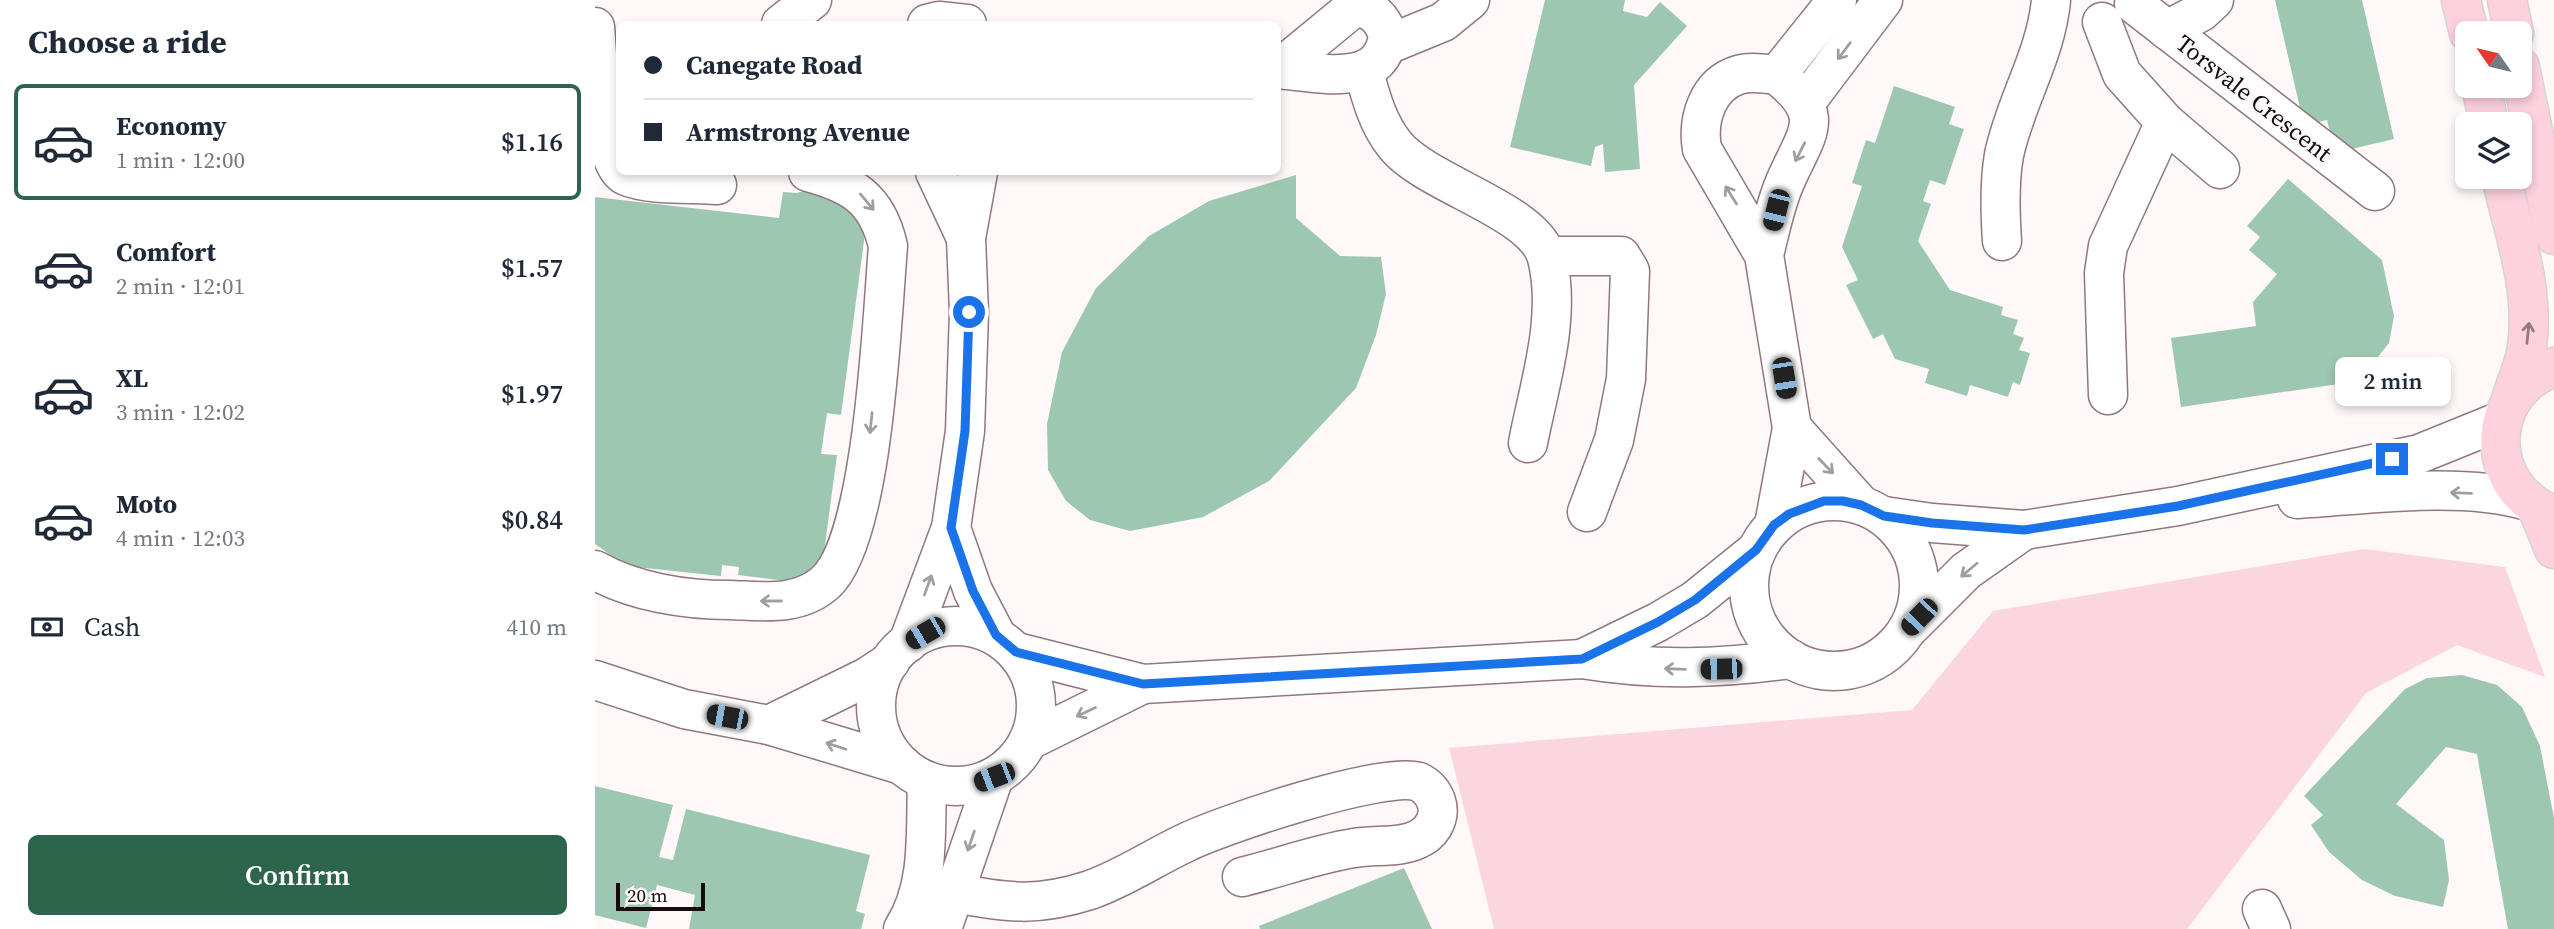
<!DOCTYPE html>
<html lang="en">
<head>
<meta charset="utf-8">
<style>
	:root { --surface:#fff; --page:#f2f2f3; --text:#1f2937; --muted:#747a83; --line:#e0e1e3; --accent:#2c644c }
	body { margin:0; font-family:"Source Serif 4",serif; background:var(--page); color:var(--text); height:100vh; display:flex; flex-direction:column; font-size:26px; white-space:nowrap }
	* { box-sizing:border-box; margin:0 }
	p { font-size:23px; color:var(--muted) }
	.icon { flex:none; width:38px; height:38px; fill:none; stroke:currentColor; stroke-width:2; stroke-linecap:round; stroke-linejoin:round }
	.map { position:relative; flex:1; overflow:hidden }
	.sheet { display:flex; flex-direction:column; background:var(--surface); width:595px }
	.sheet>* { flex:none }
	.top-card { position:absolute; left:21px; top:21px; width:665px; height:154px; border-radius:10px; box-shadow:0 4px 10px #0003; display:grid; align-content:center; height:154px; padding:0 28px; background:var(--surface) }
	.needle { width:46px; rotate:304deg }
	.controls { position:absolute; left:1860px; top:21px; display:grid; gap:14px }
	.controls a { display:grid; place-items:center; width:77px; height:77px; border-radius:10px; background:var(--surface); box-shadow:0 4px 10px #0003; font-size:35px }
	.scale { position:absolute; left:21px; bottom:18px; width:89px; box-sizing:border-box; padding-left:7px; border:4px solid #160c0f; border-top:0; font-size:19px; line-height:24px; white-space:nowrap; color:#160c0f; -webkit-text-stroke:5px #fef8f9; paint-order:stroke }
	.end { position:absolute; width:32px; height:32px; margin:-16px; border:9px solid #1a73e8; background:#fff; box-shadow:0 0 0 4px #fff }
	.from { border-radius:50% }
	.bubble { position:absolute; height:49px; border-radius:10px; background:var(--surface); box-shadow:0 4px 10px #0003; font-size:23px; font-weight:600; line-height:49px; text-align:center }
	.car { position:absolute; width:21px; height:42px; margin:-21px -10px; border-radius:9px; box-shadow:0 0 5px 2px #0007; background:linear-gradient(#222 24%,#8ab4d8 0 40%,#222 0 76%,#8ab4d8 0 86%,#222 0) }
	.top-card b { display:flex; align-items:center; gap:24px; height:66px; font-size:26px }
	.top-card b+b { border-top:2px solid var(--line) }
	.top-card i { width:18px; height:18px; background:var(--text) }
	ul { padding:0; list-style:none }
	li { display:flex; align-items:center; gap:21px; height:116px; margin:0 14px 10px; padding:0 14px; border:4px solid transparent; border-radius:10px }
	li div { flex:1 }
	li b { display:block; font-size:26px }
	li em { font-style:normal; font-weight:600 }
	li.on { border-color:var(--accent) }
	li>.icon { width:63px; height:63px; stroke-width:1.5 }
	h2 { padding:0 28px; font-size:32px; line-height:84px }
	.pay { display:flex; align-items:center; gap:18px; height:77px; padding:0 28px; font-size:26px }
	.pay p { margin-inline-start:auto }
	.primary-button { display:flex; gap:14px; margin-top:auto; padding:14px 28px }
	.primary-button a { flex:1; height:80px; border-radius:10px; background:var(--accent); color:#fff; font-size:28px; font-weight:600; line-height:80px; text-align:center }
	main { display:flex; flex:1; min-height:0 }
	.map>svg:first-child { display:block }
	.green { fill:#fbd5e0 }
	.building { fill:#9ec7b2 }
	.lines { fill:none; stroke-linecap:round; stroke-linejoin:round }
	.minor-casing { stroke:#92777f; stroke-width:41 }
	.major-casing { stroke:#d5d3d4; stroke-width:41 }
	.minor { stroke:#fff; stroke-width:38 }
	.major { stroke:#fed1df; stroke-width:38 }
	.oneway { stroke:#a29e9f }
	.oneway2 { stroke:#967881 }
	.route { stroke:#1a73e8; stroke-width:9 }
	.labels { text-anchor:middle; dominant-baseline:central; stroke-width:5; stroke-linejoin:round; paint-order:stroke }
	.street-label { font-size:24px; fill:#160c0f; stroke:#fef8f9 }
</style>
</head>
<body>
<main>
<section class="sheet">
<h2>Choose a ride</h2>
<ul>
<li class="on"><svg class="icon" aria-label="car" viewBox="0 0 24 24"><path d="M5 17H2v-5l4-1 3-4h7l3 4 3 1v5h-3M9 17h6M6 11h13"/><circle cx="7" cy="17" r="2"/><circle cx="17" cy="17" r="2"/></svg><div><b>Economy</b><p>1 min · 12:00</p></div><em>$1.16</em></li>
<li><svg class="icon" aria-label="car" viewBox="0 0 24 24"><path d="M5 17H2v-5l4-1 3-4h7l3 4 3 1v5h-3M9 17h6M6 11h13"/><circle cx="7" cy="17" r="2"/><circle cx="17" cy="17" r="2"/></svg><div><b>Comfort</b><p>2 min · 12:01</p></div><em>$1.57</em></li>
<li><svg class="icon" aria-label="car" viewBox="0 0 24 24"><path d="M5 17H2v-5l4-1 3-4h7l3 4 3 1v5h-3M9 17h6M6 11h13"/><circle cx="7" cy="17" r="2"/><circle cx="17" cy="17" r="2"/></svg><div><b>XL</b><p>3 min · 12:02</p></div><em>$1.97</em></li>
<li><svg class="icon" aria-label="car" viewBox="0 0 24 24"><path d="M5 17H2v-5l4-1 3-4h7l3 4 3 1v5h-3M9 17h6M6 11h13"/><circle cx="7" cy="17" r="2"/><circle cx="17" cy="17" r="2"/></svg><div><b>Moto</b><p>4 min · 12:03</p></div><em>$0.84</em></li>
</ul>
<div class="pay"><svg class="icon" aria-label="cash" viewBox="0 0 24 24"><path d="M3 7h18v10H3z"/><circle cx="12" cy="12" r="2"/></svg>Cash<p>410 m</p></div>
<div class="primary-button"><a>Confirm</a></div>
</section>
<div class="map">
<svg width="1959" height="929" viewBox="0 0 1959 929">
	<rect width="100%" height="100%" fill="#fef8f9"/>
	<!-- green -->
	<polygon class="green" points="1769,549 1910,567 1950,677 1862,645 1771,693 1592,929 899,929 854,748 1317,710 1398,611"/>
	<!-- building -->
	<g class="building">
		<polygon points="950,0 1030,0 1028,11 1052,17 1065,2 1092,26 1039,85 1045,169 1010,172 1008,144 1000,147 996,166 915,147"/>
		<polygon points="1680,0 1767,0 1799,139 1740,153 1732,120 1709,125"/>
		<polygon points="1299,86 1360,107 1354,124 1369,129 1350,185 1335,180 1328,201 1336,204 1323,241 1355,290 1408,307 1406,315 1423,320 1418,334 1429,338 1424,350 1435,353 1425,385 1418,382 1413,397 1375,385 1372,396 1330,383 1334,369 1300,359 1288,334 1278,339 1251,285 1263,280 1247,247 1267,186 1257,183 1271,140 1280,143"/>
		<polygon points="701,175 701,218 745,256 786,257 791,294 781,335 761,388 674,481 608,517 535,531 495,520 471,501 453,470 452,424 467,352 501,288 554,236 614,201"/>
		<polygon points="1693,179 1787,260 1799,316 1794,343 1764,381 1586,407 1576,338 1661,326 1658,302 1682,274 1654,250 1665,237 1652,226"/>
		<polygon points="216,189 245,194 270,233 246,415 232,413 226,454 242,455 228,560 200,582 143,575 144,567 127,565 126,576 31,566 0,544 0,197 184,218 188,192 202,193"/>
		<polygon points="1867,675 1902,685 1927,707 1945,746 1959,818 1959,929 1913,929 1882,754 1851,747 1801,804 1849,840 1854,880 1848,907 1800,896 1767,880 1734,852 1716,825 1728,815 1709,796 1810,689 1832,678"/>
		<polygon points="0,786 78,805 64,857 78,860 91,809 275,855 261,911 270,914 266,929 94,929 100,895 62,885 51,928 0,915"/>
		<polygon points="809,868 837,929 665,929 664,926"/>
	</g>
	<g class="lines">
		<!-- minor casing -->
		<g class="minor-casing">
			<g id="minor">
				<polyline points="1539,4 1780,191"/>
				<polyline points="1507,22 1527,74 1570,122 1625,169"/>
				<polyline points="186,24 217,0"/>
				<polyline points="332,24 344,21 372,24"/>
				<path d="M0 27C3 57 5 164 31 176 53 186 98 183 122 185"/>
				<polyline points="1572,30 1606,12 1619,0"/>
				<polyline points="792,45 848,22 875,0"/>
				<path d="M682 69C722 72 787 90 793 35 787 18 776 6 758 8L684 69"/>
				<path d="M769 72C776 98 783 124 800 145 832 185 940 210 952 258 967 318 944 385 933 443"/>
				<polyline points="1182,75 1242,0"/>
				<polyline points="1211,102 1288,0"/>
				<polyline points="340,172 371,238"/>
				<path d="M1407 241C1405 212 1404 183 1409 155 1420 102 1451 55 1456 0"/>
				<path d="M1169 255C1175 231 1180 205 1190 182 1212 131 1234 117 1182 75 1170 74 1155 71 1143 75 1112 85 1102 120 1107 149L1169 255 1197 428 1179 525"/>
				<polyline points="952,256 1026,256 1035,271 1031,379 1019,440 992,512"/>
				<polyline points="1513,395 1509,273 1513,246 1570,122"/>
				<polyline points="1197,428 1266,505"/>
				<path d="M1702 499C1773 495 1864 481 1933 501"/>
				<circle cx="1239" cy="586" r="85"/>
				<polyline points="1289,516 1337,523 1429,530 1583,506 1824,454 1908,420"/>
				<polyline points="356,528 378,591 401,635"/>
				<path d="M0 570C38 592 91 600 134 600 167 601 204 607 231 582 279 537 287 316 293 246 282 198 257 184 213 172"/>
				<circle cx="361" cy="706" r="80"/>
				<polyline points="1314,628 1371,571 1429,530"/>
				<polyline points="313,643 356,528 370,431 374,312 371,238 383,172"/>
				<path d="M421 652 548 684 987 659C1060 671 1123 669 1196 659"/>
				<polyline points="987,659 1063,622 1100,600 1162,550"/>
				<polyline points="0,680 89,709 174,725 307,765"/>
				<polyline points="174,725 272,677 295,662"/>
				<polyline points="433,741 548,684"/>
				<path d="M360 893C412 903 443 907 495 890 529 878 558 858 590 843 626 825 790 770 824 782 832 786 838 793 841 801 846 815 839 830 827 837 808 849 781 844 759 848 721 854 684 868 647 877"/>
				<polyline points="1667,909 1676,929"/>
				<path d="M308 929C336 886 330 831 332 781"/>
				<polyline points="347,929 399,777"/>
			</g>
		</g>
		<!-- major casing -->
		<g class="major-casing">
			<g id="major">
				<polyline points="1866,0 1874,33"/>
				<polyline points="1912,0 1919,33"/>
				<polyline points="1925,67 1959,235"/>
				<polyline points="1886,86 1894,124"/>
				<path d="M1906 177C1919 233 1940 289 1932 347 1930 364 1921 382 1916 399"/>
				<path d="M1959 367C1887 393 1888 489 1959 515"/>
				<polyline points="1942,507 1959,549"/>
			</g>
		</g>
		<!-- minor -->
		<use href="#minor" class="minor"/>
		<!-- major -->
		<use href="#major" class="major"/>
	</g>
	<!-- one-way arrows -->
	<defs><path id="oneway-shaft" d="M-6 0H5M1.5-3L5.5 0L1.5 3" fill="none" stroke-width="1.6" stroke-linecap="round" stroke-linejoin="round" transform="scale(1.75)"/></defs>
	<g class="oneway">
		<use href="#oneway-shaft" transform="translate(1249 51) rotate(127)"/>
		<use href="#oneway-shaft" transform="translate(1205 152) rotate(117)"/>
		<use href="#oneway-shaft" transform="translate(1136 195) rotate(-122)"/>
		<use href="#oneway-shaft" transform="translate(272 202) rotate(50)"/>
		<use href="#oneway-shaft" transform="translate(276 423) rotate(96)"/>
		<use href="#oneway-shaft" transform="translate(1231 466) rotate(46)"/>
		<use href="#oneway-shaft" transform="translate(1866 493) rotate(-178)"/>
		<use href="#oneway-shaft" transform="translate(1374 570) rotate(140)"/>
		<use href="#oneway-shaft" transform="translate(333 585) rotate(-70)"/>
		<use href="#oneway-shaft" transform="translate(176 601) rotate(180)"/>
		<use href="#oneway-shaft" transform="translate(1080 669) rotate(-178)"/>
		<use href="#oneway-shaft" transform="translate(491 712) rotate(155)"/>
		<use href="#oneway-shaft" transform="translate(241 746) rotate(-162)"/>
		<use href="#oneway-shaft" transform="translate(376 841) rotate(109)"/>
	</g>
	<use class="oneway2" href="#oneway-shaft" transform="translate(1933 333) rotate(-84)"/>
	<g class="lines">
		<!-- route -->
		<polyline class="route" points="374,312 370,431 356,528 378,591 401,635 421,652 548,684 987,659 1063,622 1100,600 1161,550 1179,525 1194,514 1229,501 1248,501 1266,505 1289,516 1337,523 1429,530 1583,506 1797,459"/>
	</g>
	<g class="labels">
		<!-- street labels -->
		<g class="street-label">
			<text transform="translate(1659 98) rotate(38)">Torsvale Crescent</text>
		</g>
	</g>
</svg>
<div class="controls">
<a><svg class="needle" viewBox="-14 -14 28 28"><path d="M0-13l5 13h-10z" fill="#e53935"/><path d="M0 13l5-13h-10z" fill="#747a83"/></svg></a>
<a><svg class="icon" aria-label="layers" viewBox="0 0 24 24"><path d="M12 4l9 5-9 5-9-5zM3 14l9 5 9-5"/></svg></a>
</div>
<div class="scale">20 m</div>
<i class="end from" style="left:374px;top:312px"></i>
<i class="end" style="left:1797px;top:459px"></i>
<div class="bubble" style="left:1740px;top:357px;width:116px">2 min</div>
<i class="car" style="left:1181px;top:210px;rotate:194deg"></i>
<i class="car" style="left:1189px;top:378px;rotate:171deg"></i>
<i class="car" style="left:1324px;top:617px;rotate:224deg"></i>
<i class="car" style="left:330px;top:633px;rotate:240deg"></i>
<i class="car" style="left:1126px;top:669px;rotate:269deg"></i>
<i class="car" style="left:132px;top:717px;rotate:281deg"></i>
<i class="car" style="left:399px;top:777px;rotate:249deg"></i>
<div class="top-card">
<b><i class="from"></i>Canegate Road</b>
<b><i></i>Armstrong Avenue</b>
</div>
</div>
</main>
</body>
</html>
